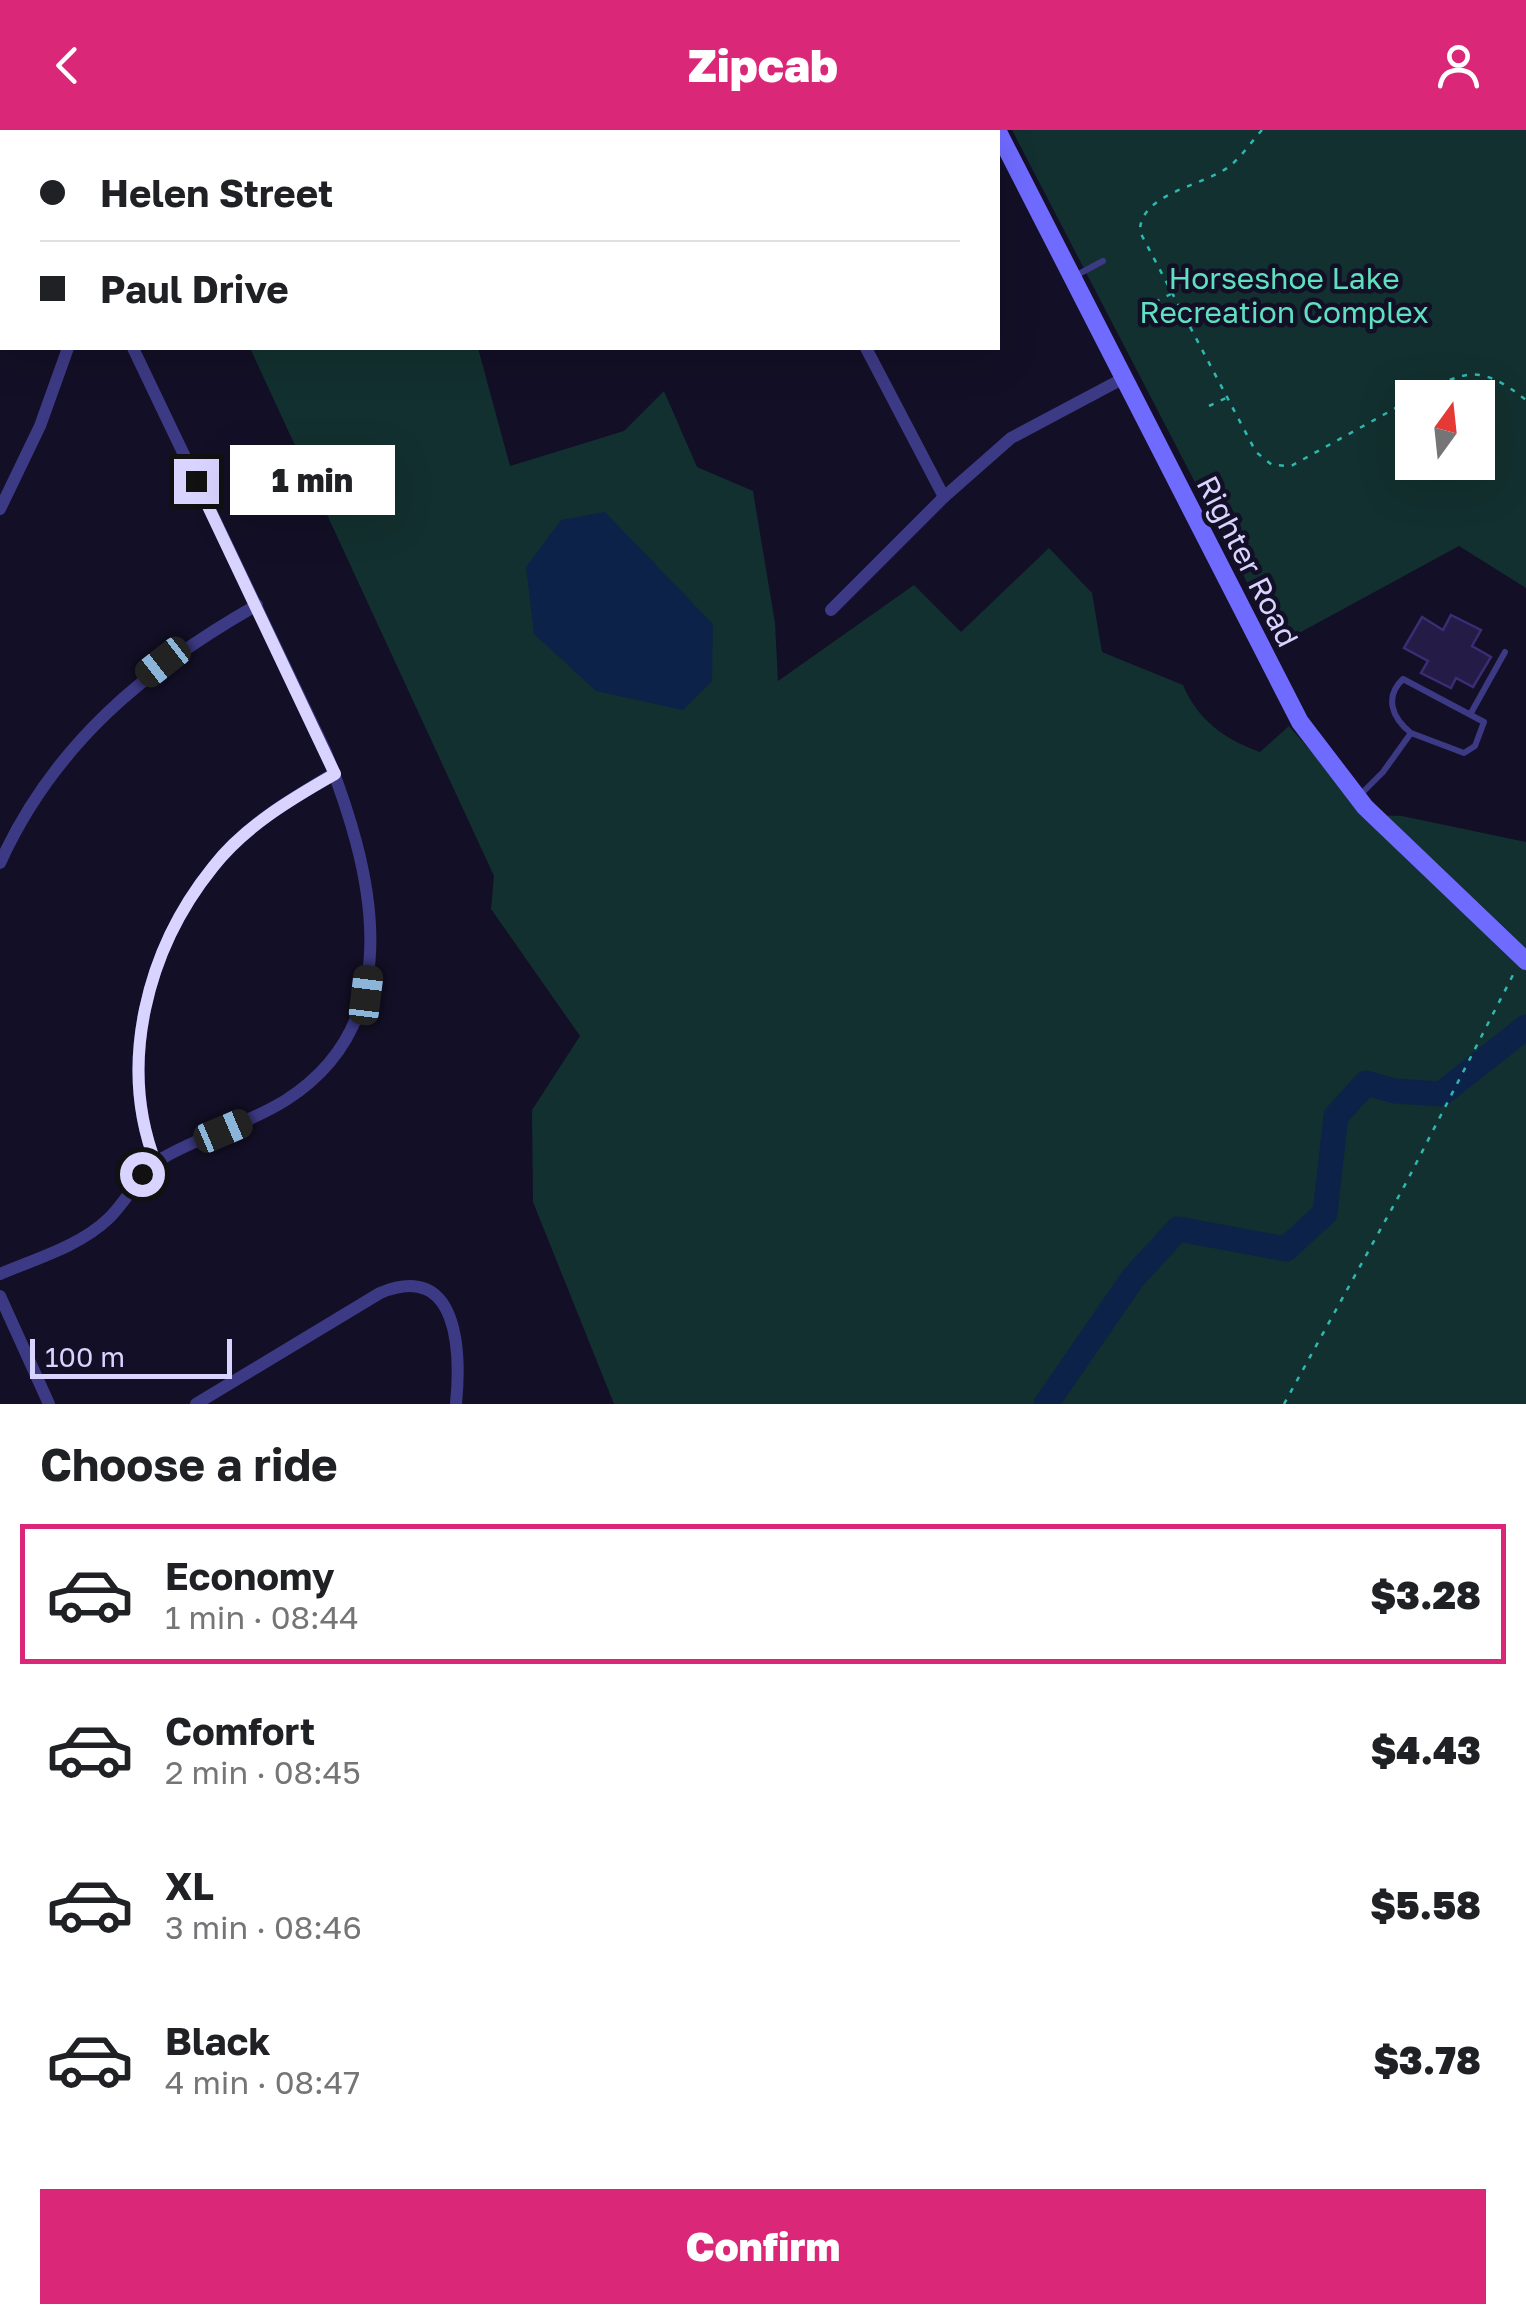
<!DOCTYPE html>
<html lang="en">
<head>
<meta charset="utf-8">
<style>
	:root { --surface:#fff; --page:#f2f2f2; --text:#202124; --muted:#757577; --line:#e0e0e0; --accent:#db2777 }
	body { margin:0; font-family:"Golos Text",sans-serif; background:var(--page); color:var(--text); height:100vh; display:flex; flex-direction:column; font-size:38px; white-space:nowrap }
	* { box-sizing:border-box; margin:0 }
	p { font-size:32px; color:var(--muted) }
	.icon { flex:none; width:55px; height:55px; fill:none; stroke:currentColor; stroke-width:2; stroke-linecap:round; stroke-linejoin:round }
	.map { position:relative; height:1274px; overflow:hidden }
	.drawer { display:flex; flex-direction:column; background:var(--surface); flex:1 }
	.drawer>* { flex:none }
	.banner { position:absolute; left:0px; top:0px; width:1000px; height:220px; box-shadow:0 10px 40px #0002; display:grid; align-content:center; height:220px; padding:0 40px; background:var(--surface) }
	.needle { width:65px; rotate:15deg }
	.controls { position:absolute; left:1395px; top:250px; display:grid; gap:20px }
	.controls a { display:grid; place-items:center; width:100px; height:100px; border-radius:0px; background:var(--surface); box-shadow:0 10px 40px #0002; font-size:50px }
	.scale { position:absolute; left:30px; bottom:25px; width:202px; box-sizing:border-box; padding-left:10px; border:5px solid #d9d4ff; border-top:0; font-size:28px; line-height:35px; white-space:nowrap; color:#d9d4ff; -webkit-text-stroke:8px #130f26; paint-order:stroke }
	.end { position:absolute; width:45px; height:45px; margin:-22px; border:12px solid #d9d4ff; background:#111; box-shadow:0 0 0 5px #111 }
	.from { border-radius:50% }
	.bubble { position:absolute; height:70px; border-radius:0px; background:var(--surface); box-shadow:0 10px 40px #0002; font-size:32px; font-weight:800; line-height:70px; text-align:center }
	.car { position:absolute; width:30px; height:60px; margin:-30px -15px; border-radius:12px; box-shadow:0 0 8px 2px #0007; background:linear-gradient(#222 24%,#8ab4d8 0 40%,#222 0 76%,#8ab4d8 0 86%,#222 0) }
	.banner b { display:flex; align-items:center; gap:35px; height:95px; font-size:38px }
	.banner b+b { border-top:2px solid var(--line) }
	.banner i { width:25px; height:25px; background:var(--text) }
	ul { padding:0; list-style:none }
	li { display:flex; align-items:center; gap:30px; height:140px; margin:0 20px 15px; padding:0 20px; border:5px solid transparent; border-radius:0px }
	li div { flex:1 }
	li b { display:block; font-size:38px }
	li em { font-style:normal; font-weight:800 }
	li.selected { border-color:var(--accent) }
	li>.icon { width:90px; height:90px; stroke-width:1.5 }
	h2 { padding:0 40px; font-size:45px; line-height:120px }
	.primary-button { display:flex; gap:20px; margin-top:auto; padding:20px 40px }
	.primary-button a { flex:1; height:115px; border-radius:0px; background:var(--accent); color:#fff; font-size:40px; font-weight:800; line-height:115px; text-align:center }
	header { display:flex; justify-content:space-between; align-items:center; height:130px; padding:0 40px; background:var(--accent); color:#fff; font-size:45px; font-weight:800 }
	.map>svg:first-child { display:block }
	.green { fill:#12302f; fill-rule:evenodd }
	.water { fill:#0c2248 }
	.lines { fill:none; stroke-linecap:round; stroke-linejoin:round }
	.river { stroke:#0c2248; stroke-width:25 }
	.building { fill:#241b47; stroke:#3b2d73; stroke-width:2.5 }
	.path { stroke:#2fb8b0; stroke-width:2.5; stroke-dasharray:5 8; stroke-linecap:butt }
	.lane { stroke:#3d3a85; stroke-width:6 }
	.street { stroke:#3d3a85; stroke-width:12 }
	.secondary { stroke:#6f6bff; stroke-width:18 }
	.route { stroke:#d9d4ff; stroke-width:12 }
	.labels { text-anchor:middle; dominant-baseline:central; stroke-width:9; stroke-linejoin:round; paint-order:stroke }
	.park-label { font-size:30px; fill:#5fe0c0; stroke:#130f26 }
	.street-label { font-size:30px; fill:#d9d4ff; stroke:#130f26 }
</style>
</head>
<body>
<header><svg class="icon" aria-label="back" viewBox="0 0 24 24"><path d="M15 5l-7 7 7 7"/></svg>Zipcab<svg class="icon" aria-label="person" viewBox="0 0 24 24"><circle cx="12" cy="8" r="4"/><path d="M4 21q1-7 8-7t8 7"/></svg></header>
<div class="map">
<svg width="1526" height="1274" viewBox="0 0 1526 1274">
	<rect width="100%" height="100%" fill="#130f26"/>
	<!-- green -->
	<g class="green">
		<path d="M1012 0H1526V458L1459 416 1279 514ZM1412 268H1478V332H1412Z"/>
		<path d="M250 218H478L510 336 624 301 664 261 697 337 753 361 775 493 778 551 914 455 961 502 1049 418 1092 463 1102 522 1183 555C1198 590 1224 609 1260 622L1289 596 1367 685 1402 686 1526 712V1274H614L533 1072 532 980 580 906 491 779 494 746Z"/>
	</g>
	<!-- water -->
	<polygon class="water" points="605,382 713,494 712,551 683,580 596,561 534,504 526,437 561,390"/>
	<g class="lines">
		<!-- river -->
		<polyline class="river" points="1046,1274 1133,1148 1178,1099 1286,1119 1325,1083 1336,986 1366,953 1395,961 1441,964 1526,897"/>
	</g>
	<!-- building -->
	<polygon class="building" points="1451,485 1481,500 1472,516 1491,527 1473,557 1456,548 1451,558 1421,543 1428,531 1404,518 1422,487 1443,500"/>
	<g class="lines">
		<!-- path -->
		<g class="path">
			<path d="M1262 0C1252 11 1242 26 1230 36 1204 56 1139 63 1140 102L1256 322 1272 335 1291 336 1412 269"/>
			<polyline points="1155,172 1171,164"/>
			<path d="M1415 268C1465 240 1479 233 1526 270"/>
			<polyline points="1209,276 1226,268"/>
			<polyline points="1284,1274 1406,1053 1514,843"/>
		</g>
		<!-- lane -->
		<g class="lane">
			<polyline points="1073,147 1103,131"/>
			<polyline points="1198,390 1226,374"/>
			<polyline points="1471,583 1505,522"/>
			<path d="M1358 667 1383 642 1411 603 1464 623 1475 616 1484 592 1403 549C1384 567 1392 588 1411 603"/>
		</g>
		<!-- street -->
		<g class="street">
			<polyline points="613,0 613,2"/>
			<polyline points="727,0 731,2"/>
			<polyline points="0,185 2,183"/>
			<polyline points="866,218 944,367"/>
			<polyline points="0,379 40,296 68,218"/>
			<polyline points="831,480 944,367 1011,308 1124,248"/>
			<path d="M0 733C54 614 146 538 257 475"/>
			<path d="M156 1034C117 934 147 819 213 737 244 696 291 669 335 643"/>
			<path d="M0 1144C35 1129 80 1116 108 1089 128 1070 138 1044 163 1028 202 1005 248 994 286 970 413 889 371 736 325 620L133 218"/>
			<polyline points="0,1166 49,1274"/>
			<path d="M196 1274 380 1163C459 1130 461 1222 456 1274"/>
		</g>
		<!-- secondary -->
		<polyline class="secondary" points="997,0 1300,592 1365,677 1526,831"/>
	</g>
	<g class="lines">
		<!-- route -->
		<path class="route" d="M142 1044 156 1034C117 934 147 819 213 737 244 697 291 669 335 644L196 351"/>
	</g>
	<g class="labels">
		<!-- park labels -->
		<g class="park-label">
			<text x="1284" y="148">Horseshoe Lake<tspan x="1284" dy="34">Recreation Complex</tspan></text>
		</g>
		<!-- street labels -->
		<g class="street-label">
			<text transform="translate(1248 431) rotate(63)">Righter Road</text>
		</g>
	</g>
</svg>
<div class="controls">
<a><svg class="needle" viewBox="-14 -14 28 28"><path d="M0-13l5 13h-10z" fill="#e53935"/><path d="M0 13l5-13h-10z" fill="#757577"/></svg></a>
</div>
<div class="scale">100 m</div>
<i class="end from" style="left:142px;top:1044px"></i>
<i class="end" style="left:196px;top:351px"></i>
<div class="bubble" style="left:230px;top:315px;width:165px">1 min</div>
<i class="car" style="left:163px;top:532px;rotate:232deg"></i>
<i class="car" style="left:366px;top:865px;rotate:7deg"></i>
<i class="car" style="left:223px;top:1001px;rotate:67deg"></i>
<div class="banner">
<b><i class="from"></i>Helen Street</b>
<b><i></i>Paul Drive</b>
</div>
</div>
<section class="drawer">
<h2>Choose a ride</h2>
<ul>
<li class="selected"><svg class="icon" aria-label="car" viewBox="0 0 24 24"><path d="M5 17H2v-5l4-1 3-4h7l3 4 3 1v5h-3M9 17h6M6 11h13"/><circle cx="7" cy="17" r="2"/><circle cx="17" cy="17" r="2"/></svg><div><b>Economy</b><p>1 min · 08:44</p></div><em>$3.28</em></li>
<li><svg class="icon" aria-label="car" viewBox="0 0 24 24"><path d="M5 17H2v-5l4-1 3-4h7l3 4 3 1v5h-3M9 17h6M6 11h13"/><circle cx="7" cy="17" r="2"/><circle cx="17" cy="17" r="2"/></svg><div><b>Comfort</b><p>2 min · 08:45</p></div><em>$4.43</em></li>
<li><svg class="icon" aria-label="car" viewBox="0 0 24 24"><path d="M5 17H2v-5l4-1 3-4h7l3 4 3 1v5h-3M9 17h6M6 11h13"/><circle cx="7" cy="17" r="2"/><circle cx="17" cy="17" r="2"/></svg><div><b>XL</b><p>3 min · 08:46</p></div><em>$5.58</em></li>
<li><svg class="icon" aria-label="car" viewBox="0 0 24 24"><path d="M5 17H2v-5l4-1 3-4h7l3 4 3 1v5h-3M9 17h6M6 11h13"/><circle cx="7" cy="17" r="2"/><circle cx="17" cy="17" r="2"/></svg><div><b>Black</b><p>4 min · 08:47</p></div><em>$3.78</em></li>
</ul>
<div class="primary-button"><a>Confirm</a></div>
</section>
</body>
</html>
